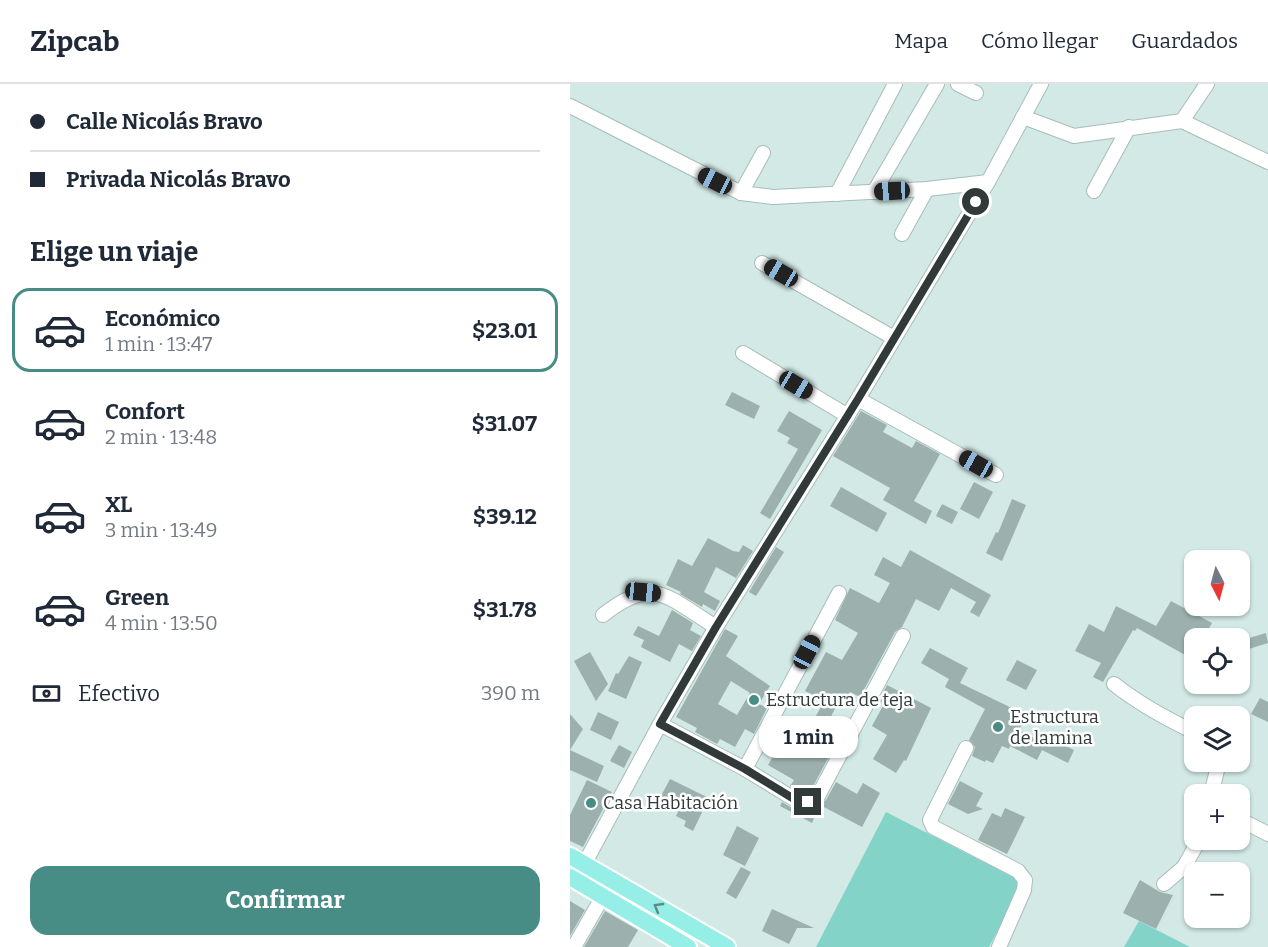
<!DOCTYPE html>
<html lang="es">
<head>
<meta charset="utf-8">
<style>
	:root { --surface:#fff; --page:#f2f2f3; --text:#1f2937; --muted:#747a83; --line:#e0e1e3; --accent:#478d85 }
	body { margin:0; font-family:Bitter,serif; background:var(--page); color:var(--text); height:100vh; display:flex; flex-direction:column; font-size:22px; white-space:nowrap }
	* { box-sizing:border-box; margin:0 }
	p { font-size:20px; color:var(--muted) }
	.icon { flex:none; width:33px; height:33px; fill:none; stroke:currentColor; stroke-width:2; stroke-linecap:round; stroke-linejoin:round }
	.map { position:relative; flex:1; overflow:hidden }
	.sheet { display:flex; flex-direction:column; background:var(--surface); width:570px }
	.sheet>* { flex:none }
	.top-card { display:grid; align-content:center; height:132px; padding:0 30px; background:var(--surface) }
	.needle { width:39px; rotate:174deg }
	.tools { position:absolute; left:614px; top:466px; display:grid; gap:12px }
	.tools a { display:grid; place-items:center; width:66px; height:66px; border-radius:12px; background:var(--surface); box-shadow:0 2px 4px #0004; font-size:30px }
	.end { position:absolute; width:27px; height:27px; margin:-14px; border:8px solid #313a39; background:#fff; box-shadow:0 0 0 3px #fff }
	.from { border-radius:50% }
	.bubble { position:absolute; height:42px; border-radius:18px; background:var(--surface); box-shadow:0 2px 4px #0004; font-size:20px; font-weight:700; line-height:42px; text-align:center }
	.car { position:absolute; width:18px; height:36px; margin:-18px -9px; border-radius:8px; box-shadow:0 0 4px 2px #0007; background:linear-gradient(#222 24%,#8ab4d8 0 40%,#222 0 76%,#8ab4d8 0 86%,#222 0) }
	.top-card b { display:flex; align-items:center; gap:21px; height:57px; font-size:22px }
	.top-card b+b { border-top:2px solid var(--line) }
	.top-card i { width:15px; height:15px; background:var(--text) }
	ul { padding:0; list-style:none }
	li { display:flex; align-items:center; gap:18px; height:84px; margin:0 12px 9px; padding:0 18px; border:3px solid transparent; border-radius:18px }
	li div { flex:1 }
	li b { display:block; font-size:22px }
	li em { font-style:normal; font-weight:700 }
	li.on { border-color:var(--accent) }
	li>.icon { width:54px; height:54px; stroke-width:1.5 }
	h2 { padding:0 30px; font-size:27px; line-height:72px }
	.pay { display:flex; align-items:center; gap:15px; height:66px; padding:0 30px; font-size:22px }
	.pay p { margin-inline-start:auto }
	.button { display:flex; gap:12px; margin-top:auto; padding:12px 30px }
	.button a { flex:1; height:69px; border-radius:18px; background:var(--accent); color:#fff; font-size:24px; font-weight:700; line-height:69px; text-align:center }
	header { display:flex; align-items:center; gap:36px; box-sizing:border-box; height:84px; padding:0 30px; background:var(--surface); border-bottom:2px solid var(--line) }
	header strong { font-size:28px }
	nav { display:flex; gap:33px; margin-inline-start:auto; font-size:21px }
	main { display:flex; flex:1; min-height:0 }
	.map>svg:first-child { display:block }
	.green { fill:#83d3c9 }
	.building { fill:#9cb1ae; fill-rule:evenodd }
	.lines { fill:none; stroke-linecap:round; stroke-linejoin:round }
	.minor-casing { stroke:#a7bdb9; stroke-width:16 }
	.major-casing { stroke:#fff; stroke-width:20 }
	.minor { stroke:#fff; stroke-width:14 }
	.major { stroke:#95efe6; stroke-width:16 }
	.oneway { stroke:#5e8b87 }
	.route { stroke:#313a39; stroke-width:8 }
	.poi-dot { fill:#478d85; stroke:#fff; stroke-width:2 }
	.labels { text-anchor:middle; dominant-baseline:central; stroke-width:5; stroke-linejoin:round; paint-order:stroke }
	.poi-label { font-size:18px; fill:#313a39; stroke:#fff; text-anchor:start }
</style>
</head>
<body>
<header>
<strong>Zipcab</strong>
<nav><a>Mapa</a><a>Cómo llegar</a><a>Guardados</a></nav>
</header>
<main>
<section class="sheet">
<div class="top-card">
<b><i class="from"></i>Calle Nicolás Bravo</b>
<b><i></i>Privada Nicolás Bravo</b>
</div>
<h2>Elige un viaje</h2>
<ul>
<li class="on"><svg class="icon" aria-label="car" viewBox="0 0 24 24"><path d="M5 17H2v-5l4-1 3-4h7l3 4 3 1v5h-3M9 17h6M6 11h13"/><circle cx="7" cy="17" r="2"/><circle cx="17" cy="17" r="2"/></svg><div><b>Económico</b><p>1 min · 13:47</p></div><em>$23.01</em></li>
<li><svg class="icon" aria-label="car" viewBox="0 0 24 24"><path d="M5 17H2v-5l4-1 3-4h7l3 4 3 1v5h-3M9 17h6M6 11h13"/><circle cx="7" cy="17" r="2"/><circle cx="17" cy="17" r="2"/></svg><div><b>Confort</b><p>2 min · 13:48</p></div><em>$31.07</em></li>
<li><svg class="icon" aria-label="car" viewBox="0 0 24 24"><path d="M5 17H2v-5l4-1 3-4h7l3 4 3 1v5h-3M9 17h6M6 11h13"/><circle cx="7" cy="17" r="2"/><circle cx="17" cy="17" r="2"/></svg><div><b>XL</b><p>3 min · 13:49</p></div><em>$39.12</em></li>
<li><svg class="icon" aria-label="car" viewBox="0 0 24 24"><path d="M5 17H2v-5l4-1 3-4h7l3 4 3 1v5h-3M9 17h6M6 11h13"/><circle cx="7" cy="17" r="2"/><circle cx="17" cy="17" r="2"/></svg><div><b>Green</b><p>4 min · 13:50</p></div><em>$31.78</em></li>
</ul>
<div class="pay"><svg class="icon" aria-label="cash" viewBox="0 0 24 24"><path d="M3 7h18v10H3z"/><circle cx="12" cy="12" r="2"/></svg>Efectivo<p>390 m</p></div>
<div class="button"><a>Confirmar</a></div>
</section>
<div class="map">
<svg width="698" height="863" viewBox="0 0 698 863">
	<rect width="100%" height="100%" fill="#d2e9e5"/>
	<!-- green -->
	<g class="green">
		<polygon points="316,728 453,798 419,863 246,863"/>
		<polygon points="569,837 620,863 554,863"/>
	</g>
	<!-- building -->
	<g class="building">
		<polygon points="162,308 190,322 184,335 155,321"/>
		<polygon points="219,327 252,346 200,435 190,429 228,365 217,359 220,354 207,347"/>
		<polygon points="291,327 317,341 313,348 342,364 346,357 370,370 344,417 362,427 356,440 313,416 320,404 263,372"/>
		<polygon points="404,398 423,408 409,435 390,425"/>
		<polygon points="271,403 317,429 307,448 260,422"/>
		<polygon points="442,415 456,421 432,477 416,469 426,448 428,449"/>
		<polygon points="372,420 388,428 382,440 366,432"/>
		<polygon points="138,454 163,467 169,468 173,461 183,467 166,494 146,483 134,508 150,517 145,527 133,520 132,523 110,510 111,508 96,501 108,475 122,482"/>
		<polygon points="206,463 214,468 186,512 179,508"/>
		<polygon points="340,466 421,511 409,533 400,528 406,518 381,504 369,527 346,515 332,543 325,548 290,613 280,608 272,624 267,621 257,640 263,643 259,649 269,654 241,706 236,708 227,707 220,702 224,696 198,681 216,650 206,645 212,634 237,649 254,617 235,607 256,568 272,576 288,549 265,536 278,508 280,504 309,519 320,499 304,491 313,473 331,483"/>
		<polygon points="601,517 642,539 633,555 624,555 624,576 567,544 565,547 563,546 533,598 523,593 531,579 505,567 519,540 534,548 546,522 586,542"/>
		<polygon points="102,526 123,539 120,546 131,552 122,567 109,560 100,578 71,563 74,556 63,551 68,542 89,552"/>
		<path d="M155 545 168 552 156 572 200 602 189 620 197 624 184 650 175 645 165 663 150 655 147 660 125 648 127 644 106 633ZM161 597 180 609 167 631 148 620Z"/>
		<polygon points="696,549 698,559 669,568 669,557"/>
		<polygon points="360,564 398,584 390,599 456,631 449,646 472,658 476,652 504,666 498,679 472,666 467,676 440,662 439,665 432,662 423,679 416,676 415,678 402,672 405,663 399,656 415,625 375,603 379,595 351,579"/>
		<polygon points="20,568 38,600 26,617 4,577"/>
		<polygon points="59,572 72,578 56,615 38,607 46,589 48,590"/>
		<polygon points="447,576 467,586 456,606 436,596"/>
		<polygon points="317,601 361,624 336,677 334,676 326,689 303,675 317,651 302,642 314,620 309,617"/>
		<polygon points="690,614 698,618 698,638 681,630"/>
		<polygon points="28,628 49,638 41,656 20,646"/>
		<polygon points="0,630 13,645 0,666"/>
		<polygon points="49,661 62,668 54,684 40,677"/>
		<polygon points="0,666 34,682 27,698 0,686"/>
		<polygon points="100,695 139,714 123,747 114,742 116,737 106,732 110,724 90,714"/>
		<polygon points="17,696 42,708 13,763 0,757 0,731"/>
		<polygon points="390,697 413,709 406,722 413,725 398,730 378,720"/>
		<polygon points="266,698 287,710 293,699 310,709 292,743 250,721 256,716"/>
		<polygon points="212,718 222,724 236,727 249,722 242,739 210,722"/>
		<polygon points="435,724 455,733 437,770 408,756 422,729 431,733"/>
		<polygon points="167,742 189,754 175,782 153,771"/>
		<polygon points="171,783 181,788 166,815 156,809"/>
		<polygon points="570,796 590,808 603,811 586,845 553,829"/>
		<polygon points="0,817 15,826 0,852"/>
		<polygon points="202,825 224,835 244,844 227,844 219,860 192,847"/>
		<polygon points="35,827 68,846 58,863 14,863"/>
	</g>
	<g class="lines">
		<!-- minor casing -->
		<g class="minor-casing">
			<g id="minor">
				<polyline points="388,0 406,9"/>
				<polyline points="0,22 171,109 203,113 357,105 418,98"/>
				<polyline points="453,33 504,52 612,37"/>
				<polyline points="612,37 698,78"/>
				<polyline points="612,37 637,0"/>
				<polyline points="524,107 559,43"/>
				<polyline points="304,108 367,0"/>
				<polyline points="171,109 193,69"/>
				<polyline points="267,110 325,0"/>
				<polyline points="332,150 357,105"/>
				<polyline points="192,179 324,254"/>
				<polyline points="173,269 278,332"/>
				<polyline points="288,315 426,391"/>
				<path d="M33 531C84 490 98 514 146 543"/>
				<path d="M544 600C569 620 595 634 624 648"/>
				<polyline points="90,640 175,685 224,715 238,718 248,712 333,552"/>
				<polyline points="396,664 360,736 363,743 448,787 455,796 454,806 429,863"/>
				<polyline points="175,685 269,509"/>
				<polyline points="641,711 649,678"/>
				<polyline points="669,735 698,750"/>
				<polyline points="10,788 90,640 146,543 288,315 418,98 471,0"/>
				<polyline points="594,800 614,783 629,756"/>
				<polyline points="4,863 33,812"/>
			</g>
		</g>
		<!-- major casing -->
		<g class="major-casing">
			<g id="major">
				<polyline points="0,772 157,863"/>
				<polyline points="0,793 118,863"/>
			</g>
		</g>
		<!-- minor -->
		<use href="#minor" class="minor"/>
		<!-- major -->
		<use href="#major" class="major"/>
	</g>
	<!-- one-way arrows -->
	<defs><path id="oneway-chevron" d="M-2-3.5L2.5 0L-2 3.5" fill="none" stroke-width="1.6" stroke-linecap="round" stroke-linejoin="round" transform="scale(1.5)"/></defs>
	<use class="oneway" href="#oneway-chevron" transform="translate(88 823) rotate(-150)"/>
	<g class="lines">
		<!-- route -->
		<polyline class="route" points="238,718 224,715 175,685 90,640 146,543 288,315 406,118"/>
	</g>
	<!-- markers -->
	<g class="poi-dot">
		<circle cx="184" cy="616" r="6"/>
		<circle cx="428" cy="643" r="6"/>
		<circle cx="21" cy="719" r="6"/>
	</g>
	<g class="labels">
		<!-- poi labels -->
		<g class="poi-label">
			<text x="196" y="616">Estructura de teja</text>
			<text x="440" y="633">Estructura<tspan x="440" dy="21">de lamina</tspan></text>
			<text x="33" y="719">Casa Habitación</text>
		</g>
	</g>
</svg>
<div class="tools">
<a><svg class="needle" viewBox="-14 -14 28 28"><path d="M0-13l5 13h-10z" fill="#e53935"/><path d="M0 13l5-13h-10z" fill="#747a83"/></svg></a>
<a><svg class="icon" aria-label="locate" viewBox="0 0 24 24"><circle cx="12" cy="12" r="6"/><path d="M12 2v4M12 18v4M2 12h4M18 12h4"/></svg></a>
<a><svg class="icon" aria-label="layers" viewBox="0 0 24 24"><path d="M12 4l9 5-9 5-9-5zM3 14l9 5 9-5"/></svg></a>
<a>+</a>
<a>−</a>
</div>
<i class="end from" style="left:406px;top:118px"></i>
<i class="end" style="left:238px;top:718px"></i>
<div class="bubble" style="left:189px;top:632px;width:99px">1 min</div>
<i class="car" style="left:145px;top:97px;rotate:297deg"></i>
<i class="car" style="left:322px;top:107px;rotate:267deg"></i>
<i class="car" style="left:211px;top:189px;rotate:300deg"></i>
<i class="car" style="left:226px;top:301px;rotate:121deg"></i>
<i class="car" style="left:406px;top:380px;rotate:299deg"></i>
<i class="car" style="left:73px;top:508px;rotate:96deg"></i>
<i class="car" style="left:237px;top:568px;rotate:28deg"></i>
</div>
</main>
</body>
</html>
